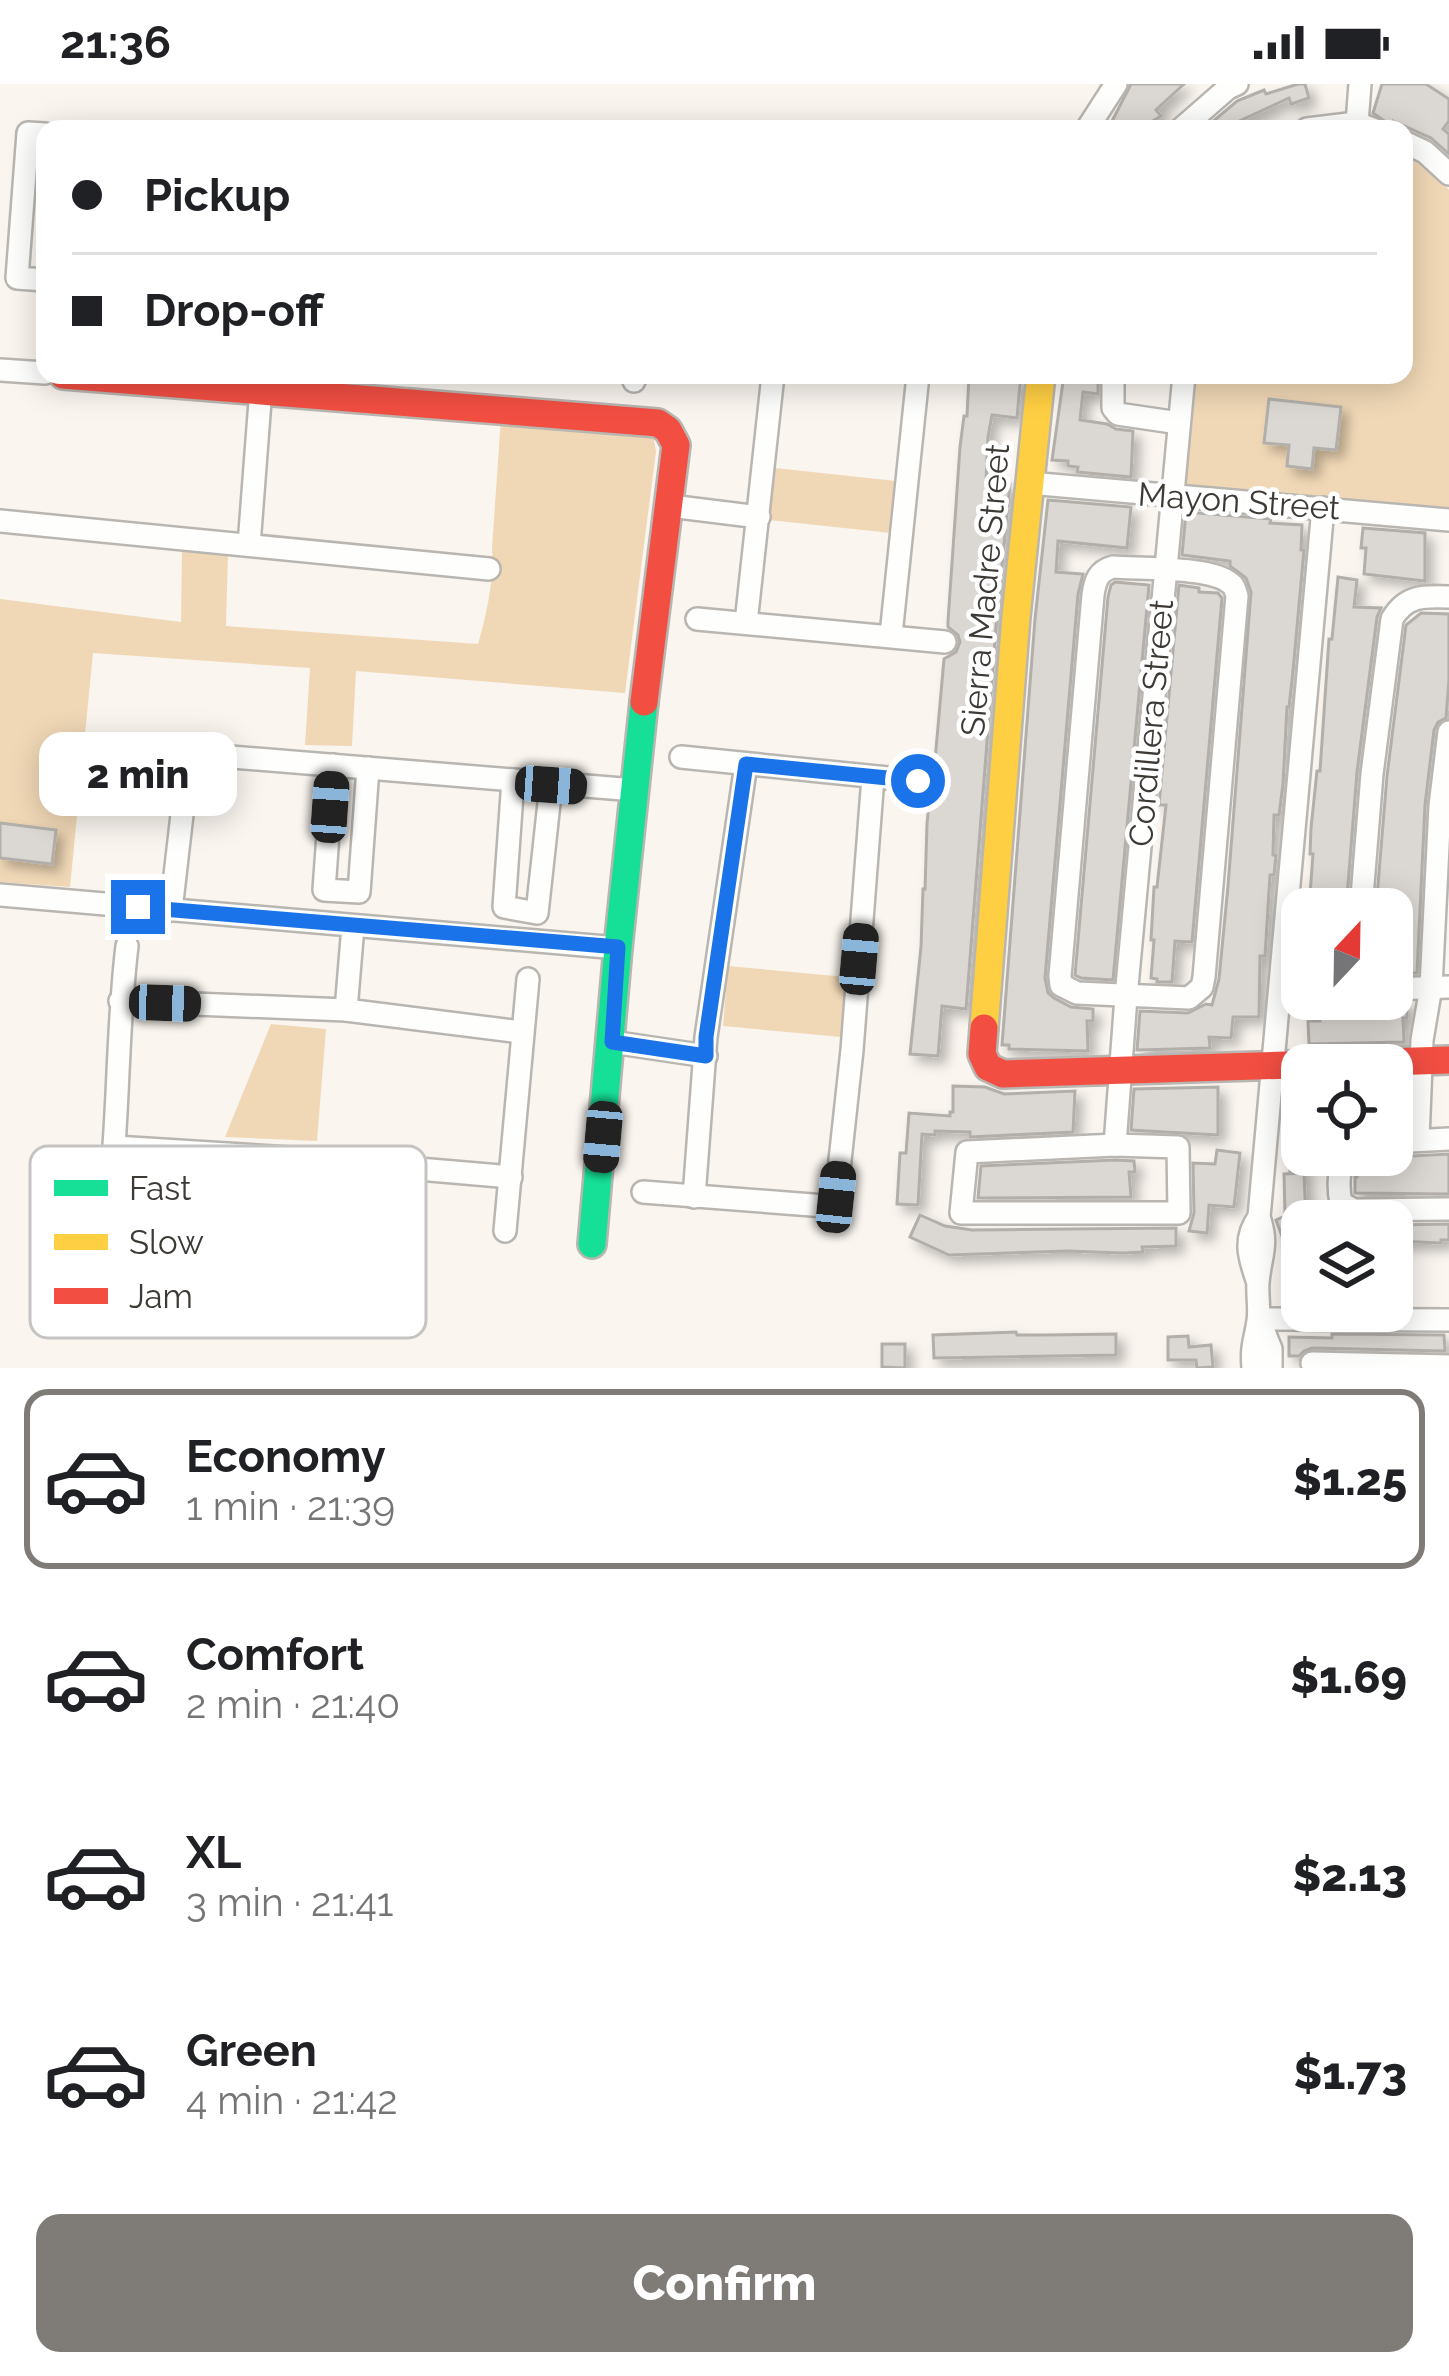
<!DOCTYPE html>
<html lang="en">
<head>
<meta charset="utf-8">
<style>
	:root { --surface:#fff; --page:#f2f2f2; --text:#202124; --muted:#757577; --line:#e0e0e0; --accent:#7f7b77 }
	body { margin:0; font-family:Raleway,sans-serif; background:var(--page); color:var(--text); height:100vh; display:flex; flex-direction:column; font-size:45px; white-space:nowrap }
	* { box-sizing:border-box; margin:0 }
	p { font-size:39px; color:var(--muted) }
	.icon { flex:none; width:66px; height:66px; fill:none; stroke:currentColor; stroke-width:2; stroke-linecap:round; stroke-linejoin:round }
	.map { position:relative; height:1284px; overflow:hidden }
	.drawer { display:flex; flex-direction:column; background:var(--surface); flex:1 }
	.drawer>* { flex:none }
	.hud { position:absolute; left:36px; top:36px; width:1377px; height:264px; border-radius:24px; box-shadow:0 6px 30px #0003; display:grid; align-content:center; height:264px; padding:0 36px; background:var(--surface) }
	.needle { width:78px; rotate:22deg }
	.tools { position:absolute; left:1281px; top:804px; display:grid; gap:24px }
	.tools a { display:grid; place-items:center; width:132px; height:132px; border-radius:24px; background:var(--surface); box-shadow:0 6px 30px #0003; font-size:60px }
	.end { position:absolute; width:54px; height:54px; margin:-27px; border:15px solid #1a73e8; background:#fff; box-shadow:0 0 0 6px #fff }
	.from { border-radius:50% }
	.bubble { position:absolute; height:84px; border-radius:24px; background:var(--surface); box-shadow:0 6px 30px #0003; font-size:39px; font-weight:800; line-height:84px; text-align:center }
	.car { position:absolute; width:36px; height:72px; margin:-36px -18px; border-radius:15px; box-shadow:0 0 9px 3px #0007; background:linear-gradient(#222 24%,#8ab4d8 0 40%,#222 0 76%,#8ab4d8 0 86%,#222 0) }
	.hud b { display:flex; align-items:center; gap:42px; height:114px; font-size:45px }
	.hud b+b { border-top:3px solid var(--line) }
	.hud i { width:30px; height:30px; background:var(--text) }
	ul { padding:21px 0 0; list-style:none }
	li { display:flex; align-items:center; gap:36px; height:180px; margin:0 24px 18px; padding:0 12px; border:6px solid transparent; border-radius:24px }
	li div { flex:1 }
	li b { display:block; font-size:45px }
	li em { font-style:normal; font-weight:800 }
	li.current { border-color:var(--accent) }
	li>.icon { width:108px; height:108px; stroke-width:1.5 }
	.action { display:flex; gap:24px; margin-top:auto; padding:24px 36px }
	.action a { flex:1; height:138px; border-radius:24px; background:var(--accent); color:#fff; font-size:48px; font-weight:800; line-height:138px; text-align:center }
	.status { display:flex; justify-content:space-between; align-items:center; height:84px; padding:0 60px; background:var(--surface); direction:ltr }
	.status svg { height:33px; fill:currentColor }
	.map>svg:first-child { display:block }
	.park { fill:#f0d8b6 }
	.building { fill:#dbd7d2; stroke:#b2afab; stroke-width:3; filter:url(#shadow) }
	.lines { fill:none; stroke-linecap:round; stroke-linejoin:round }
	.street-casing { stroke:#b9b6b1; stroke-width:26 }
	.fast-casing { stroke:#b9b6b1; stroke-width:32 }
	.slow-casing { stroke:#b9b6b1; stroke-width:32 }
	.jam-casing { stroke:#b9b6b1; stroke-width:32 }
	.street { stroke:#fefefd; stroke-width:21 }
	.fast { stroke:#16e098; stroke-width:27 }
	.slow { stroke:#ffcf43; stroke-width:27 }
	.jam { stroke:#f24e42; stroke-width:27 }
	.route { stroke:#1a73e8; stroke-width:15 }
	.labels { text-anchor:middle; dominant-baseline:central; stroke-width:9; stroke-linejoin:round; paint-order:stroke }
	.street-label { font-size:33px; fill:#3d3a36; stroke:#fff }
	.key { fill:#fff; stroke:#c5c4c3; stroke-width:3 }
	.key-label { font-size:33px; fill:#3d3a36 }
</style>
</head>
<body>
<div class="status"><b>21:36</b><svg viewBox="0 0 49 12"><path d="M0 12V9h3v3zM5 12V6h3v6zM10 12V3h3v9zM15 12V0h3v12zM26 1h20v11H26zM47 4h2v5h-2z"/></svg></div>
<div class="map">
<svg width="1449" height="1284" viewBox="0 0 1449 1284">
	<defs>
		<filter id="shadow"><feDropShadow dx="7" dy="7" stdDeviation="6" flood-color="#0004"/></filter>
	</defs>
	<rect width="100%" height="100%" fill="#faf5ef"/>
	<!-- park -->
	<g class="park">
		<polygon points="1404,69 1424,78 1449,106 1449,429 1177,405 1188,291 1404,291"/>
		<path d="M501 334 653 352 656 367 625 609 356 587 352 662 305 661 310 584 93 569 70 803 0 798V515L181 538 182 463 228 467 226 542 478 560C487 528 494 497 492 464Z"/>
		<polygon points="775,384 896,397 891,449 769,436"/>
		<polygon points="728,882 846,893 841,953 723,942"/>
		<polygon points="271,940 326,945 317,1057 225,1053"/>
	</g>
	<!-- building -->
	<g class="building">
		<polygon points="1131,0 1184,0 1156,26 1161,32 1139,45 1108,45"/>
		<polygon points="1298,0 1305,0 1309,14 1291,20 1289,14 1222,45 1204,45 1237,17 1264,6 1266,10"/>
		<polygon points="1382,0 1426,0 1449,15 1449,37 1443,45 1449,50 1449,70 1431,54 1393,37 1391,41 1387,39 1373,29"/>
		<polygon points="969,291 1021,291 1019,311 1017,334 992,331 988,353 986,398 1010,400 997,531 966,925 942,922 938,972 910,970 921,863 923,805 925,805 927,740 930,709 932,710 944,575 956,568 960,558 958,551 948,543 948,537 960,363 964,332 967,332"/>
		<polygon points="1064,291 1098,291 1098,310 1083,308 1080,336 1107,340 1116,345 1133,347 1131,393 1077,388 1078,383 1068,382 1068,377 1052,376"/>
		<polygon points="1269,315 1341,323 1336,366 1314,364 1312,385 1287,382 1289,361 1264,359"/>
		<polygon points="1048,416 1131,423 1127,464 1058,457 1056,488 1083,490 1078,510 1045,894 1048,909 1054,914 1071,923 1093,925 1093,937 1087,937 1088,967 1009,965 1009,961 1002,961 1035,535"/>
		<polygon points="1186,428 1271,435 1270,439 1302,441 1301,466 1304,466 1293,587 1289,623 1287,623 1283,700 1279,731 1274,731 1273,771 1276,771 1274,791 1270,791 1265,872 1260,872 1259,933 1233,933 1231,954 1209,953 1210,964 1137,966 1140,927 1188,929 1206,920 1212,921 1219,895 1228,802 1251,508 1246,494 1230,482 1230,477 1182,471"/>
		<polygon points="1363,444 1425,449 1425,497 1364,490 1366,464 1361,464"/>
		<polygon points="1338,493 1357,496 1354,523 1381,524 1377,533 1357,688 1346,825 1309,825 1313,770 1310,770 1311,744 1317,687 1320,687 1329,555 1332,555"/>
		<polygon points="1115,498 1149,501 1113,896 1081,894 1075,891 1108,513 1111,501"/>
		<polygon points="1179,501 1199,504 1199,508 1218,509 1222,514 1192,858 1175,857 1172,898 1157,898 1157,895 1151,894 1154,856 1151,856 1154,803 1157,803 1166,721 1159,721"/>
		<polygon points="1421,529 1449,530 1449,595 1446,634 1438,638 1434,646 1425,721 1417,889 1411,889 1400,888 1408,825 1376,825 1387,692 1406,541"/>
		<polygon points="0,739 56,746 52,780 0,774"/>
		<polygon points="1320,915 1381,915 1391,920 1407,919 1407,934 1403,934 1404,958 1309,960 1308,937 1320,937"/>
		<polygon points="1302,1000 1302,1087 1290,1087 1286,1001"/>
		<polygon points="953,1002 985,1003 1004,1010 1075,1007 1073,1048 970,1053 970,1048 935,1047 935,1051 922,1050 918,1121 897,1120 900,1069 906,1069 909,1029 950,1032 950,1028 953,1028"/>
		<polygon points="1218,1003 1218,1051 1131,1046 1134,1005"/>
		<polygon points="1217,1066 1240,1069 1234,1123 1209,1121 1207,1149 1189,1147 1194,1129 1193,1079 1215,1080"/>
		<polygon points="1449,1070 1449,1110 1355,1109 1355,1093 1357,1093 1361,1071 1393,1073"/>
		<polygon points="1115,1076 1134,1077 1135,1088 1129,1088 1131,1113 978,1114 981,1082"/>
		<polygon points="1304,1089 1306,1137 1302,1137 1302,1146 1283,1155 1276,1136 1285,1132 1284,1090"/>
		<polygon points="920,1131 945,1142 972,1146 1176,1144 1176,1162 1142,1163 1143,1168 1123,1169 1067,1167 949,1171 910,1153"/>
		<polygon points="1449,1140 1449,1156 1441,1156 1441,1159 1396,1157 1396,1141"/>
		<polygon points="1016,1248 1017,1251 1045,1251 1116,1250 1116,1271 934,1274 933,1251"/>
		<polygon points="1332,1250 1444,1251 1445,1267 1312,1264 1304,1267 1299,1272 1289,1272 1289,1253 1332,1254"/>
		<polygon points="1188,1252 1189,1263 1211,1261 1213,1283 1197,1284 1196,1276 1168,1276 1168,1253"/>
		<polygon points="882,1260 905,1260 905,1284 882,1283"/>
	</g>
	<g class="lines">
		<!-- street casing -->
		<g class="street-casing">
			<g id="street">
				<polyline points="1357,39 1360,0"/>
				<polyline points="1087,45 1116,0"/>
				<polyline points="1181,45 1228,4 1237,0"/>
				<polyline points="1307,45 1357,39 1373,45"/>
				<polyline points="45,50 28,49 17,194 45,196"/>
				<polyline points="1404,58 1425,68 1449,90"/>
				<polyline points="0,286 45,289"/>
				<polyline points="1113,291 1113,324 1118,330 1179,339"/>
				<polyline points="634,297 634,291"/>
				<polyline points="1029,399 1449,436"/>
				<polyline points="670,422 759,433"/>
				<polyline points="0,437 489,485"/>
				<polyline points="249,461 262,291"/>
				<path d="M1113 483C1140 485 1206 483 1227 497 1235 502 1234 503 1237 512L1204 893 1202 903 1189 914 1077 909 1061 901 1060 892 1093 511C1095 497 1098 487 1113 483Z"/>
				<polyline points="697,535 945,558"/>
				<polyline points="746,539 773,291"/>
				<polyline points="891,551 918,291"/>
				<polyline points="85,661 635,706"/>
				<polyline points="681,673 918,697"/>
				<polyline points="333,681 324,806 359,808 368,684"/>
				<polyline points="513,696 504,823 537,829 551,701"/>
				<polyline points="0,811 618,864"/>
				<path d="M1361 825 1372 690 1392 535C1406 511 1424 512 1449 513"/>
				<polyline points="171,826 189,670"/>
				<polyline points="1392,905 1449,903"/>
				<polyline points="120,917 346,926 521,948"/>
				<polyline points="346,926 353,842"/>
				<polyline points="612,958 706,972"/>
				<polyline points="1418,1055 1422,956 1431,903 1440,722 1449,648"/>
				<polyline points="1392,1058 1449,1055"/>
				<polyline points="1115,1061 1126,913 1184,291"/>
				<polygon points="1115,1061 1178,1063 1179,1129 961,1129 967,1068"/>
				<polyline points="115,1063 291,1074 511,1093"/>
				<path d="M1346 1071C1338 1085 1338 1104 1341 1119L1354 1126 1449 1125"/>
				<polyline points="643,1108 825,1122 836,1113 852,966 873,693"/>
				<path d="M110 1109C119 1027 117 944 127 862"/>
				<polyline points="694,1113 706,953 746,680"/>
				<polyline points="505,1147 528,895"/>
				<path d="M1257 1196C1249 1173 1243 1155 1259 1133"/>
				<polyline points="1259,1235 1449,1236"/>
				<polyline points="1259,1235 1271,1265 1271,1284"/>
				<polyline points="1312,1279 1449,1282"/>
				<path d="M1253 1284C1251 1262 1255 1257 1258 1237 1260 1225 1257 1211 1258 1199 1260 1172 1269 1162 1259 1133L1323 424"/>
			</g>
		</g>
		<!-- fast casing -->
		<g class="fast-casing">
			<polyline id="fast" points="592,1160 618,864 644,618"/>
		</g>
		<!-- slow casing -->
		<g class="slow-casing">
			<polyline id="slow" points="984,944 1016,533 1041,291"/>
		</g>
		<!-- jam casing -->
		<g class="jam-casing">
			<g id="jam">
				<polyline points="63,291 658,339 668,346 676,361 644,618"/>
				<polyline points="984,944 982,970 988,983 1003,990 1449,976"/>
			</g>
		</g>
		<!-- street -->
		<use href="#street" class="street"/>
		<!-- fast -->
		<use href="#fast" class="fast"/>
		<!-- slow -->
		<use href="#slow" class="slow"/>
		<!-- jam -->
		<use href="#jam" class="jam"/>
	</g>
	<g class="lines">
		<!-- route -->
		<polyline class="route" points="138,823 618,863 612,958 706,972 706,953 746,680 918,697"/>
	</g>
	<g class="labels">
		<!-- street labels -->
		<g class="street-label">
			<text transform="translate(1239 417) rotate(4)">Mayon Street</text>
			<text transform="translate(985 506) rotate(-85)">Sierra Madre Street</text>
			<text transform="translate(1151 639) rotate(-85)">Cordillera Street</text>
		</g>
	</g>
	<!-- legend -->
	<rect x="30" y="1062" width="396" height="192" rx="18" class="key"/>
	<rect x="54" y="1096" width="54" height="16" fill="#16e098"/>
	<rect x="54" y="1150" width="54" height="16" fill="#ffcf43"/>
	<rect x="54" y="1204" width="54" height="16" fill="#f24e42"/>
	<g class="key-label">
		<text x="129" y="1116">Fast</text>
		<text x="129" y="1170">Slow</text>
		<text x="129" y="1224">Jam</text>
	</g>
</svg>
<div class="tools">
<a><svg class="needle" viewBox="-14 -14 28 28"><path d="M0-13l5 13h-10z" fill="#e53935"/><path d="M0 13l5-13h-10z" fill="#757577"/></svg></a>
<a><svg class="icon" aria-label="locate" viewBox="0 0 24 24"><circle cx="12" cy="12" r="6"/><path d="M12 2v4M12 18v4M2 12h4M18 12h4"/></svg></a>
<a><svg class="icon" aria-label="layers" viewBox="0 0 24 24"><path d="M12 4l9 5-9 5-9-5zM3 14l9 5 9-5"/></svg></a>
</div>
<i class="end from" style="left:918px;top:697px"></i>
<i class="end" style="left:138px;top:823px"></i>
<div class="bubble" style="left:39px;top:648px;width:198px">2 min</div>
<i class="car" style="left:551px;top:701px;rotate:94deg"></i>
<i class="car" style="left:330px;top:723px;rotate:4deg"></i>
<i class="car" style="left:859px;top:875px;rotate:5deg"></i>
<i class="car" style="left:165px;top:919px;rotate:92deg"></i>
<i class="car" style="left:603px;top:1053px;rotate:185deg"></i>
<i class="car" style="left:836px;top:1113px;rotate:6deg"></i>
<div class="hud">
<b><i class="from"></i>Pickup</b>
<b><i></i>Drop-off</b>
</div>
</div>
<section class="drawer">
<ul>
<li class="current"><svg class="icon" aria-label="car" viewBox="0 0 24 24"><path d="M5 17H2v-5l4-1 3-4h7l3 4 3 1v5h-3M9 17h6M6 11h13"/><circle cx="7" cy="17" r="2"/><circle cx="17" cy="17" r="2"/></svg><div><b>Economy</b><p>1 min · 21:39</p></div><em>$1.25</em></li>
<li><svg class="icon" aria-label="car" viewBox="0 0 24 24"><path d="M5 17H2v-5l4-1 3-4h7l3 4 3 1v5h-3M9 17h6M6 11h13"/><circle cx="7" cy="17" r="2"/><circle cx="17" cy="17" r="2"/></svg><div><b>Comfort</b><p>2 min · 21:40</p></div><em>$1.69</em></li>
<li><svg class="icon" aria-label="car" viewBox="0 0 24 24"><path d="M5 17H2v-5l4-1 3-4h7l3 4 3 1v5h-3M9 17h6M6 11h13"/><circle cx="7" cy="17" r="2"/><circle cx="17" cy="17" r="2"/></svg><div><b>XL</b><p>3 min · 21:41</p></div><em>$2.13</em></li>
<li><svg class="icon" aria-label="car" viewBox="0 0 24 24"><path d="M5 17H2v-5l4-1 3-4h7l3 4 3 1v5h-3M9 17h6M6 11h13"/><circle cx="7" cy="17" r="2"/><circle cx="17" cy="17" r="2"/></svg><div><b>Green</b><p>4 min · 21:42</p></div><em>$1.73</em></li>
</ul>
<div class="action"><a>Confirm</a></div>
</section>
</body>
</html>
